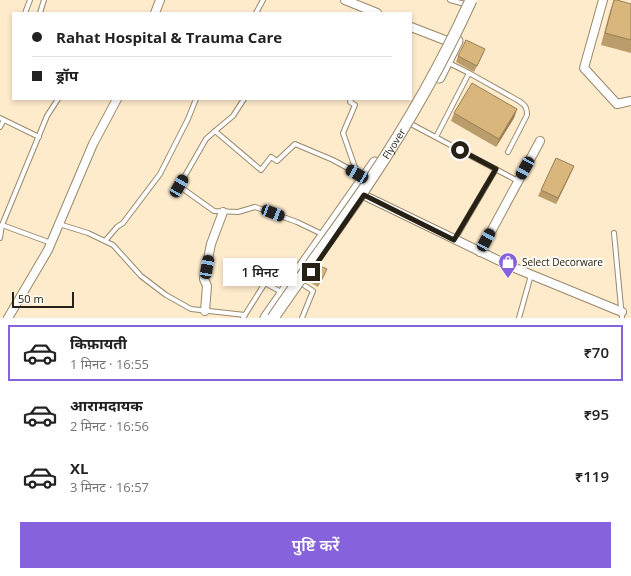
<!DOCTYPE html>
<html lang="hi">
<head>
<meta charset="utf-8">
<style>
	:root { --surface:#fff; --page:#f2f2f2; --text:#222; --muted:#767676; --line:#e0e0e0; --accent:#8662dc }
	body { margin:0; font-family:"Open Sans","Noto Sans Devanagari",sans-serif; background:var(--page); color:var(--text); height:100vh; display:flex; flex-direction:column; font-size:15px; white-space:nowrap }
	* { box-sizing:border-box; margin:0 }
	p { font-size:13px; color:var(--muted) }
	.icon { flex:none; width:22px; height:22px; fill:none; stroke:currentColor; stroke-width:2; stroke-linecap:round; stroke-linejoin:round }
	.map { position:relative; height:318px; overflow:hidden }
	.drawer { display:flex; flex-direction:column; background:var(--surface); flex:1 }
	.drawer>* { flex:none }
	.guide { position:absolute; left:12px; top:12px; width:400px; height:88px; border-radius:0px; box-shadow:0 2px 6px #0003; display:grid; align-content:center; height:88px; padding:0 20px; background:var(--surface) }
	.scale { position:absolute; left:12px; bottom:10px; width:62px; box-sizing:border-box; padding-left:4px; border:2px solid #272014; border-top:0; font-size:11px; line-height:14px; white-space:nowrap; color:#272014; -webkit-text-stroke:3px #fefbf4; paint-order:stroke }
	.end { position:absolute; width:18px; height:18px; margin:-9px; border:5px solid #272014; background:#fff; box-shadow:0 0 0 2px #fff }
	.from { border-radius:50% }
	.bubble { position:absolute; height:28px; border-radius:0px; background:var(--surface); box-shadow:0 2px 6px #0003; font-size:13px; font-weight:600; line-height:28px; text-align:center }
	.car { position:absolute; width:12px; height:24px; margin:-12px -6px; border-radius:5px; box-shadow:0 0 3px 1px #0007; background:linear-gradient(#222 24%,#8ab4d8 0 40%,#222 0 76%,#8ab4d8 0 86%,#222 0) }
	.guide b { display:flex; align-items:center; gap:14px; height:38px; font-size:15px }
	.guide b+b { border-top:1px solid var(--line) }
	.guide i { width:10px; height:10px; background:var(--text) }
	ul { padding:7px 0 0; list-style:none }
	li { display:flex; align-items:center; gap:12px; height:56px; margin:0 8px 6px; padding:0 12px; border:2px solid transparent; border-radius:0px }
	li div { flex:1 }
	li b { display:block; font-size:15px }
	li em { font-style:normal; font-weight:600 }
	li.active { border-color:var(--accent) }
	li>.icon { width:36px; height:36px; stroke-width:1.5 }
	.primary-button { display:flex; gap:8px; margin-top:auto; padding:8px 20px }
	.primary-button a { flex:1; height:46px; border-radius:0px; background:var(--accent); color:#fff; font-size:16px; font-weight:600; line-height:46px; text-align:center }
	.map>svg:first-child { display:block }
	.lines { fill:none; stroke-linecap:round; stroke-linejoin:round }
	.lane-casing { stroke:#99886b; stroke-width:6 }
	.street-casing { stroke:#99886b; stroke-width:10 }
	.secondary-casing { stroke:#99886b; stroke-width:13 }
	.lane { stroke:#fff; stroke-width:4 }
	.street { stroke:#fff; stroke-width:8 }
	.secondary { stroke:#fff; stroke-width:11 }
	.secondary-bridge-casing { stroke:#99886b; stroke-width:13; stroke-linecap:butt }
	.secondary-bridge { stroke:#fff; stroke-width:11 }
	.wall { fill:#bb9d6b }
	.shaded-wall { fill:#987f57 }
	.building { fill:#d9b67c; stroke:#987f57 }
	.route { stroke:#272014; stroke-width:5 }
	.labels { text-anchor:middle; dominant-baseline:central; stroke-width:4; stroke-linejoin:round; paint-order:stroke }
	.street-label { font-size:10px; fill:#272014; stroke:#fefbf4 }
	.poi-label { font-size:10px; fill:#272014; stroke:#fefbf4; text-anchor:start }
</style>
</head>
<body>
<div class="map">
<svg width="631" height="318" viewBox="0 0 631 318">
	<rect width="100%" height="100%" fill="#feebcc"/>
	<g class="lines">
		<!-- lane casing -->
		<g class="lane-casing">
			<g id="lane">
				<polyline points="450,0 465,4"/>
				<polyline points="25,13 30,0"/>
				<polyline points="40,13 44,0"/>
				<polyline points="256,13 263,0"/>
				<polyline points="447,62 469,73"/>
				<polyline points="244,99 233,116 215,131 261,170 271,157 277,161 295,144 333,160 364,177"/>
				<polyline points="351,99 350,102 355,105 343,133 357,173"/>
				<polyline points="0,118 39,137"/>
				<polyline points="411,124 518,181"/>
				<polyline points="0,127 4,120"/>
				<polyline points="215,131 206,139 179,186 214,211 238,212 255,207 261,209 297,222 324,235"/>
				<path d="M436 137 469 73 519 101C525 105 527 107 527 115L508 152"/>
				<polyline points="59,224 88,233 113,245 141,276 166,295 191,309 245,315"/>
				<polyline points="2,225 51,243"/>
				<polyline points="614,233 622,318"/>
				<polyline points="0,238 2,225 47,116 58,99"/>
				<polyline points="455,239 496,169"/>
				<polyline points="105,241 117,227 123,223 160,174 188,119 196,99"/>
				<polyline points="299,282 313,291 302,318"/>
				<polyline points="243,318 265,283 283,293"/>
				<polyline points="519,318 531,275"/>
			</g>
		</g>
		<!-- street casing -->
		<g class="street-casing">
			<g id="street">
				<polyline points="345,0 377,13"/>
				<polyline points="603,0 584,68 617,104 631,101"/>
				<polyline points="155,13 160,0"/>
				<polyline points="411,27 455,44"/>
				<polyline points="357,192 510,266 622,312"/>
				<polyline points="480,252 540,141"/>
				<polyline points="205,311 207,286 204,279 211,244 223,212"/>
				<polyline points="8,318 48,250 93,144 117,99"/>
			</g>
		</g>
		<!-- secondary casing -->
		<g class="secondary-casing">
			<g id="secondary">
				<polyline points="439,77 457,41"/>
				<polyline points="266,318 375,163"/>
			</g>
		</g>
		<!-- lane -->
		<use href="#lane" class="lane"/>
		<!-- street -->
		<use href="#street" class="street"/>
		<!-- secondary -->
		<use href="#secondary" class="secondary"/>
		<!-- secondary-bridge casing -->
		<g class="secondary-bridge-casing">
			<g id="secondary-bridge">
				<path id="s1" d="M273 318C304 272 338 228 369 182 407 125 443 62 471 0"/>
			</g>
		</g>
		<!-- secondary-bridge -->
		<use href="#secondary-bridge" class="secondary-bridge"/>
	</g>
	<!-- wall -->
	<g class="wall">
		<polygon points="614,0 631,4 631,53 601,45 610,11"/>
		<polygon points="485,49 482,56 474,72 456,62 458,56"/>
		<polygon points="517,109 514,118 496,147 451,121 454,113"/>
		<polygon points="574,166 571,173 556,204 538,196 541,190"/>
		<polygon points="325,274 318,287 308,281 309,277"/>
	</g>
	<!-- shaded-wall -->
	<g class="shaded-wall">
		<polygon points="517,109 514,118 496,147 499,139"/>
		<polygon points="574,166 571,173 556,204 558,198"/>
	</g>
	<!-- building -->
	<g class="building">
		<polygon points="614,0 617,0 631,4 631,40 605,33"/>
		<polygon points="466,40 485,49 477,66 458,56"/>
		<polygon points="472,83 517,109 499,139 454,113"/>
		<polygon points="556,158 574,166 558,198 541,190"/>
		<polygon points="318,265 327,269 320,283 309,277"/>
	</g>
	<g class="lines">
		<!-- route -->
		<polyline class="route" points="311,272 364,195 454,240 496,169 460,150"/>
	</g>
	<!-- icons -->
	<defs>
		<g id="shop-pin" transform="scale(1)"><path d="M0 17L-7.5 6A9.5 9.5 0 1 1 7.5 6Z" fill="#8662dc" stroke="#fefbf4"/><path d="M-5-2.5h2.3a2.7 3.5 0 0 1 5.4 0H5L5.5 6h-11ZM-1.5-2.5h3a1.5 2.3 0 0 0-3 0Z" fill="#fff"/></g>
	</defs>
	<g fill-rule="evenodd">
		<use href="#shop-pin" x="508" y="262"/>
	</g>
	<g class="labels">
		<!-- street labels -->
		<g class="street-label">
			<text stroke="none"><textPath href="#s1" startOffset="212">Flyover</textPath></text>
		</g>
		<!-- poi labels -->
		<g class="poi-label">
			<text x="522" y="262">Select Decorware</text>
		</g>
	</g>
</svg>
<div class="scale">50 m</div>
<i class="end from" style="left:460px;top:150px"></i>
<i class="end" style="left:311px;top:272px"></i>
<div class="bubble" style="left:223px;top:258px;width:74px">1 मिनट</div>
<i class="car" style="left:525px;top:168px;rotate:209deg"></i>
<i class="car" style="left:357px;top:174px;rotate:300deg"></i>
<i class="car" style="left:179px;top:186px;rotate:30deg"></i>
<i class="car" style="left:273px;top:213px;rotate:111deg"></i>
<i class="car" style="left:486px;top:240px;rotate:28deg"></i>
<i class="car" style="left:207px;top:267px;rotate:10deg"></i>
<div class="guide">
<b><i class="from"></i>Rahat Hospital &amp; Trauma Care</b>
<b><i></i>ड्रॉप</b>
</div>
</div>
<section class="drawer">
<ul>
<li class="active"><svg class="icon" aria-label="car" viewBox="0 0 24 24"><path d="M5 17H2v-5l4-1 3-4h7l3 4 3 1v5h-3M9 17h6M6 11h13"/><circle cx="7" cy="17" r="2"/><circle cx="17" cy="17" r="2"/></svg><div><b>किफ़ायती</b><p>1 मिनट · 16:55</p></div><em>₹70</em></li>
<li><svg class="icon" aria-label="car" viewBox="0 0 24 24"><path d="M5 17H2v-5l4-1 3-4h7l3 4 3 1v5h-3M9 17h6M6 11h13"/><circle cx="7" cy="17" r="2"/><circle cx="17" cy="17" r="2"/></svg><div><b>आरामदायक</b><p>2 मिनट · 16:56</p></div><em>₹95</em></li>
<li><svg class="icon" aria-label="car" viewBox="0 0 24 24"><path d="M5 17H2v-5l4-1 3-4h7l3 4 3 1v5h-3M9 17h6M6 11h13"/><circle cx="7" cy="17" r="2"/><circle cx="17" cy="17" r="2"/></svg><div><b>XL</b><p>3 मिनट · 16:57</p></div><em>₹119</em></li>
</ul>
<div class="primary-button"><a>पुष्टि करें</a></div>
</section>
</body>
</html>
